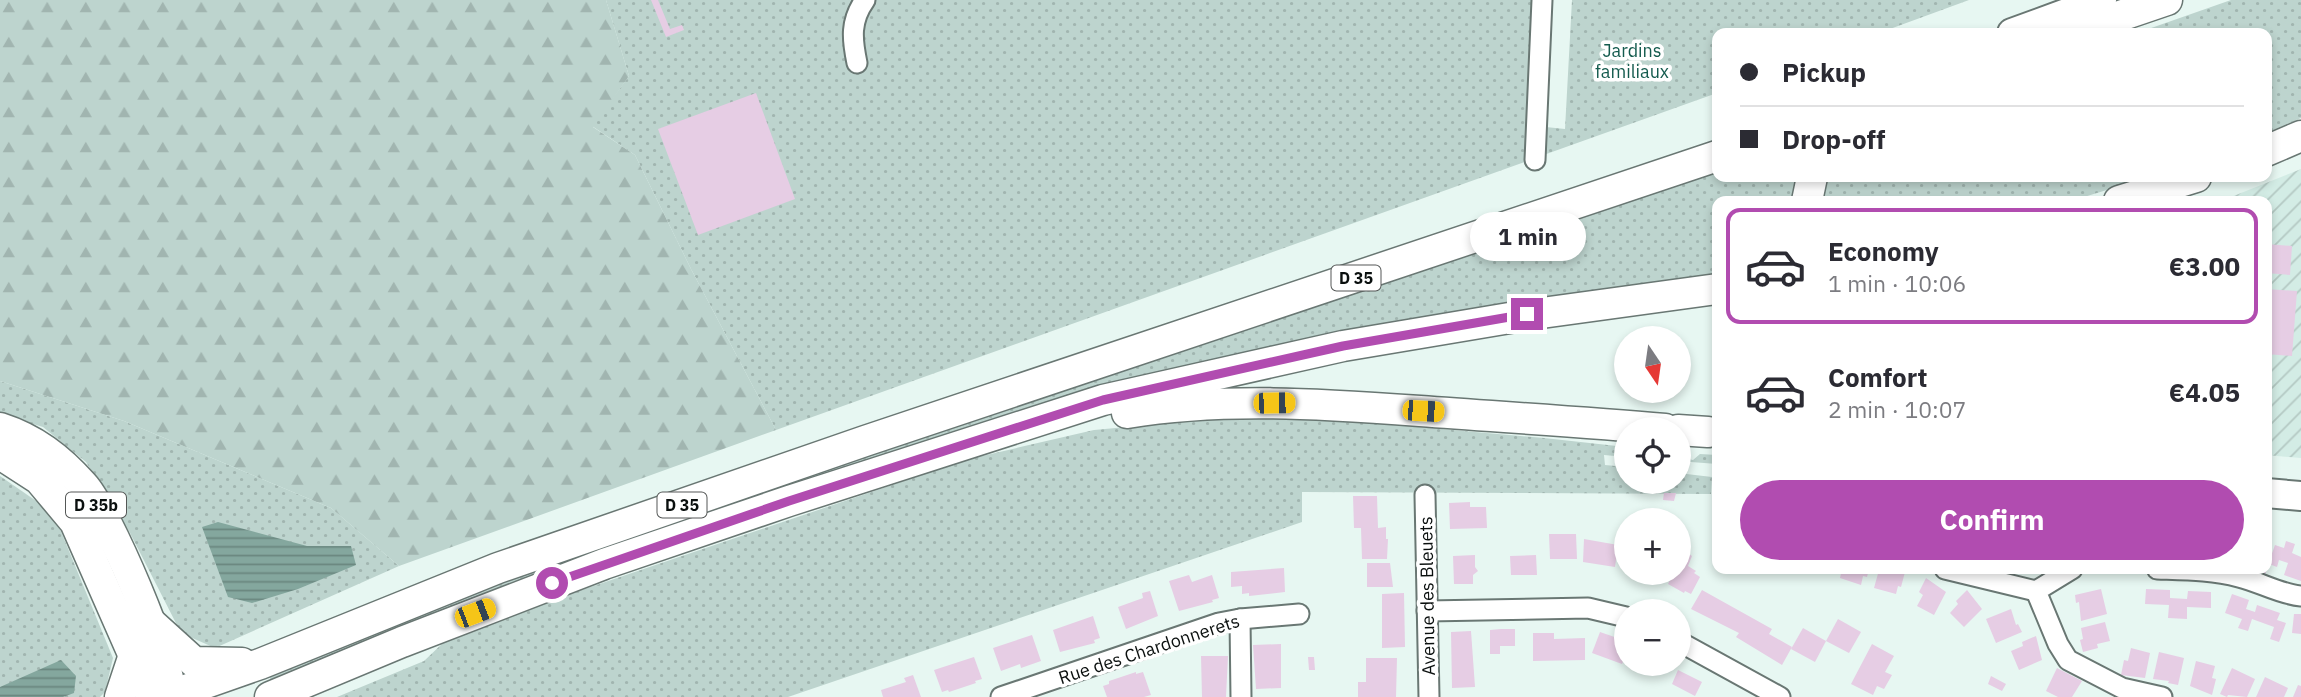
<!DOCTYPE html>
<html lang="en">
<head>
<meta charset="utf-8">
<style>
	:root { --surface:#fff; --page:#f7f7f7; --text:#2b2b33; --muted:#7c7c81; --line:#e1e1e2; --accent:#b14cb0 }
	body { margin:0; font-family:"IBM Plex Sans",sans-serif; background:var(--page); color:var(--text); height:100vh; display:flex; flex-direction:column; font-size:26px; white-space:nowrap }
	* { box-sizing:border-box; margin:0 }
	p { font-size:23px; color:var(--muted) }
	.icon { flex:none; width:38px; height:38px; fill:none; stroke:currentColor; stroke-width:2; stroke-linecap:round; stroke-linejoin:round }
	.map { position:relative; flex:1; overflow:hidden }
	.sheet { position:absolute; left:1712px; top:196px; width:560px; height:378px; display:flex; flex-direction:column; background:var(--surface); border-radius:14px; box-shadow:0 4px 10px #0003 }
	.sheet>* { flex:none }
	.banner { position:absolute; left:1712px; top:28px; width:560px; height:154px; border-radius:14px; box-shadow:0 4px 10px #0003; display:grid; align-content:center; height:154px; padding:0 28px; background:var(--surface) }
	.needle { width:46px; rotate:167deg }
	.buttons { position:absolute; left:1614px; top:326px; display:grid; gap:14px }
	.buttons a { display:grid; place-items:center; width:77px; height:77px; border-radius:50%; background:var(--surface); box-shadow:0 4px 10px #0003; font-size:35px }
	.end { position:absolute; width:32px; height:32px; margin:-16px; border:9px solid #b14cb0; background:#fff; box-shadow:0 0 0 4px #fff }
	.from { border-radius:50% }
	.bubble { position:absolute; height:49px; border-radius:24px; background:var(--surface); box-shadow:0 4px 10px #0003; font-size:23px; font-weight:700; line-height:49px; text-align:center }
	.car { position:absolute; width:21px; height:42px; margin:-21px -10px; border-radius:9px; box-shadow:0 0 5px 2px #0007; background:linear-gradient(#f5c518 24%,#345 0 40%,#f5c518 0 76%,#345 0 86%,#f5c518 0) }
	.banner b { display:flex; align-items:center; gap:24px; height:66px; font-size:26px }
	.banner b+b { border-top:2px solid var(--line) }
	.banner i { width:18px; height:18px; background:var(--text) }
	ul { padding:12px 0 0; list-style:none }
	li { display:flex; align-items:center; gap:21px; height:116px; margin:0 14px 10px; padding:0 14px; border:4px solid transparent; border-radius:14px }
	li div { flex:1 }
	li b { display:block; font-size:26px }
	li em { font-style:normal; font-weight:700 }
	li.current { border-color:var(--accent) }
	li>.icon { width:63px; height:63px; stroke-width:1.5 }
	.button { display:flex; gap:14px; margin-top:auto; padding:14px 28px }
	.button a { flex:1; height:80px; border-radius:42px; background:var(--accent); color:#fff; font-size:28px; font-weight:700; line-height:80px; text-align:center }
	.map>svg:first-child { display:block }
	.industrial { fill:url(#industrial-furrows) }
	.grass { fill:url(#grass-dots) }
	.forest { fill:url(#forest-firs) }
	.water { fill:url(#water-rules) }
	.building { fill:#e6cde4 }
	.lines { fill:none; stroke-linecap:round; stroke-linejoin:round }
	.street-casing { stroke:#697773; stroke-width:23 }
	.secondary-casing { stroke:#697773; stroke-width:32 }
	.primary-casing { stroke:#697773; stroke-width:33 }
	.street { stroke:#fff; stroke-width:19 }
	.secondary { stroke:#fff; stroke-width:28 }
	.primary { stroke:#fff; stroke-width:30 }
	.route { stroke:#b14cb0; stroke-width:9 }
	.labels { text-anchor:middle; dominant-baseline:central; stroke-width:7; stroke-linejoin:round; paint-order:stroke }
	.shield { fill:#fff; stroke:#545756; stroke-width:2 }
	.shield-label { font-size:16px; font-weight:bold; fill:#0a0f0e }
	.park-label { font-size:18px; fill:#145b4e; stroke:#fff }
	.street-label { font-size:18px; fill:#0a0f0e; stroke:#fff }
</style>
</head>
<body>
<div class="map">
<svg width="2301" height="697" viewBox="0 0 2301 697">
	<defs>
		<pattern id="industrial-furrows" width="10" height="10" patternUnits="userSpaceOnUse" patternTransform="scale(1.75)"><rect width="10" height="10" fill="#d3ece5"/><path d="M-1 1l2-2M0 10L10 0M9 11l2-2" fill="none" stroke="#b4c9c3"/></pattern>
		<pattern id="grass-dots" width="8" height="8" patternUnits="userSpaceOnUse" patternTransform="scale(1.75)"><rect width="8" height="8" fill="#bdd4ce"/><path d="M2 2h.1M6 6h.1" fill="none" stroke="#a1b5b0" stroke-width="1.8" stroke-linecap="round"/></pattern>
		<pattern id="forest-firs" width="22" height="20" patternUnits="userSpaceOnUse" patternTransform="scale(1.75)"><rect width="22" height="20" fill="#bdd4ce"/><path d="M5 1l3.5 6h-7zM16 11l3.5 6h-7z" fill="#a1b5b0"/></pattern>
		<pattern id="water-rules" width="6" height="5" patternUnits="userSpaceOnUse" patternTransform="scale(1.75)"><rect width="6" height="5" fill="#84a79e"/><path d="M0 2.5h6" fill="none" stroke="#6a867f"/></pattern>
	</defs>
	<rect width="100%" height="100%" fill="#e7f7f2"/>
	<!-- industrial -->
	<polygon class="industrial" points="2301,169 2301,458 2266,455 2266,201 2221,201"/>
	<!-- grass -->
	<g class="grass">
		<polygon points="606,0 1540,0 1536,126 1565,129 1572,0 1969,0 1879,33 1717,33 1717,93 776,430 691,269 635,155 592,126 629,76"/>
		<polygon points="2231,0 2301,0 2301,118 2266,133 2266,33 2137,33"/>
		<polygon points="1717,170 1717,177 1800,177 1795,201 1717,201 1717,275 1369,329 272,683 268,673 550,562"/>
		<polygon points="1822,177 2149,177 2071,201 1818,201"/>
		<polygon points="0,381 124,421 331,508 399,566 215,648 181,633 130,533 86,462 43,427 0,414"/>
		<polygon points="1234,417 1305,417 1544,438 1626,447 1626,457 1604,455 1605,465 1626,467 1626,481 1678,481 1678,473 1712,477 1711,494 1302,492 1302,522 788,697 337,697 424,661 444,642 558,598 969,459 1094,430"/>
		<polygon points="1700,454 1717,455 1717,464 1678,461 1678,458 1693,460"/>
		<polygon points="0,476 42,505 60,529 113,658 105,692 100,697 0,697"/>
	</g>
	<!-- forest -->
	<polygon class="forest" points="0,0 606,0 629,76 593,127 635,155 691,269 776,430 399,566 331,508 124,421 0,381"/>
	<!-- water -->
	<g class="water">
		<polygon points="218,522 307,546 351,546 356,565 298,589 252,603 228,597 202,527"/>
		<polygon points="61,660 76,676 74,693 63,697 0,697 0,687"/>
	</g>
	<!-- building -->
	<g class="building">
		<polygon points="651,0 658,0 670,29 682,25 684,30 666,37"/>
		<polygon points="756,93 795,199 698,235 658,129"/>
		<polygon points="2266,244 2292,246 2290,275 2266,273"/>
		<polygon points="2266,289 2297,291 2292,356 2266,354"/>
		<polygon points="1664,493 1676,493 1674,501 1663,500"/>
		<polygon points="1353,496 1377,496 1378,528 1386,527 1386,539 1388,539 1387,559 1362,559 1361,528 1354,528"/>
		<polygon points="1470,502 1470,507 1486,507 1487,528 1450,529 1449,503"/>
		<polygon points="1549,534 1576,534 1577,559 1550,559"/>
		<polygon points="1584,539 1618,545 1615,567 1583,562"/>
		<polygon points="2286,541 2295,544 2292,553 2301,557 2301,581 2284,575 2288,563 2279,560 2277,567 2269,564 2264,577 2243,569 2266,569 2266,554 2271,556 2275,545 2284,548"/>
		<polygon points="1686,552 1692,556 1688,566 1696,571 1694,573 1700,577 1691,594 1685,591 1684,593 1668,584 1674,572 1678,572 1678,564"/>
		<polygon points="1475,555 1475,567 1478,571 1473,575 1473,584 1454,584 1453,556"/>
		<polygon points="1536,555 1537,575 1511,575 1510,556"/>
		<polygon points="1367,563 1390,563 1393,587 1367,587"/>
		<polygon points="1284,568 1285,592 1249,596 1249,593 1242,594 1242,586 1231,587 1231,572"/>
		<polygon points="1842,569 1869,569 1867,577 1863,576 1861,585 1840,578"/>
		<polygon points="1887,569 1905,572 1901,587 1898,586 1896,594 1874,588 1879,570 1887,572"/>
		<polygon points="1189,575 1192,582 1212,575 1219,598 1212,600 1213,602 1179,611 1169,581"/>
		<polygon points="1926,578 1946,592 1934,615 1917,606 1923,595 1919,592"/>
		<polygon points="2101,589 2107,614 2081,621 2079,602 2076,603 2075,595"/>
		<polygon points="2146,589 2170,590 2170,598 2187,599 2188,591 2211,592 2211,608 2187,607 2187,619 2168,618 2169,605 2145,604"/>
		<polygon points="1702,590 1772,629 1769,634 1792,647 1782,665 1736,637 1739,633 1691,609"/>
		<polygon points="1967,590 1982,609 1964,627 1950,613 1958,604 1956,601"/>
		<polygon points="1150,591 1158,616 1126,629 1118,607 1143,598 1142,593"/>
		<polygon points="1404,593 1405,647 1382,648 1382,594"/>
		<polygon points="2232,594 2249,600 2246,609 2255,612 2257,605 2280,613 2277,620 2286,623 2279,642 2270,639 2274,627 2252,619 2248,631 2238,628 2242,619 2225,613"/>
		<polygon points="2011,609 2016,625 2018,624 2022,632 1996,643 1986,619"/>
		<polygon points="2294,614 2301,614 2301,634 2292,633"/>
		<polygon points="1093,616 1100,638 1094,640 1095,643 1060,652 1053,630"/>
		<polygon points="1838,619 1861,632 1849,653 1826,641"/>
		<polygon points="2105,622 2110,641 2097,644 2098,648 2083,652 2080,640 2083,639 2081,628"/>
		<polygon points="1803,628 1826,641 1815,662 1791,649"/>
		<polygon points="1501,629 1515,629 1515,646 1500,646 1500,654 1490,654 1490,630"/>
		<polygon points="1471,631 1475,687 1452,688 1451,632"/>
		<polygon points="1600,632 1626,641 1626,654 1622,664 1592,653"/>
		<polygon points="1533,633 1554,633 1554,639 1585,638 1585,660 1533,661"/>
		<polygon points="1032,635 1041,661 1021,668 1020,664 1001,671 993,648"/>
		<polygon points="2036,636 2042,660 2019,670 2011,651 2023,646 2022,642"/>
		<polygon points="1281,644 1281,688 1256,689 1253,645"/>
		<polygon points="1872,644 1894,656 1885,672 1892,675 1884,689 1877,686 1873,695 1851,684"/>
		<polygon points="2131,648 2150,653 2145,678 2121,675 2124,660 2128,661"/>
		<polygon points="2159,652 2184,658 2178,685 2168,683 2169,681 2153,679"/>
		<polygon points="1201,656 1228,656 1226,697 1202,697"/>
		<polygon points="974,657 982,679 975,681 976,683 949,692 948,690 942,692 934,670"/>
		<polygon points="1308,657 1314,657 1315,670 1309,670"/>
		<polygon points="1366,658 1397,658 1396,697 1358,697 1358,682 1366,682"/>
		<polygon points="2196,661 2215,666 2212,678 2216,679 2212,695 2190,686"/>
		<polygon points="2057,668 2082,681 2072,697 2058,697 2046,691"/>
		<polygon points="2232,668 2255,679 2247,697 2228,695 2227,697 2220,694"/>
		<polygon points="1678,670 1702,682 1695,696 1672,684"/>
		<polygon points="1136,672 1136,674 1143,672 1151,695 1144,697 1107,697 1103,686 1109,684 1109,681"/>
		<polygon points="913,675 921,697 883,697 881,690 906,682 904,678"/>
		<polygon points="1991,676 2006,684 2002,691 1988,684"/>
		<polygon points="2265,677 2288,688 2284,697 2256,697"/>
		<polygon points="2298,685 2301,686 2301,697 2293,697"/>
	</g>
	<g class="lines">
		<!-- street casing -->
		<g class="street-casing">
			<g id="street">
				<path d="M857 63C852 39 850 21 865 0"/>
				<polyline points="1535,160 1542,0"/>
				<polyline points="1425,495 1429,697"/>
				<polyline points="1945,569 2036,591"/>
				<polyline points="2072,569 2036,591 2058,644 2068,660 2122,688 2162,697"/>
				<path d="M2157 569C2185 570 2212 570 2239 577 2260 582 2279 594 2301 596"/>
				<polyline points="1427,611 1588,608 1626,617"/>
				<polyline points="1240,619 1241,697"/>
				<polyline points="1678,641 1780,697"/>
				<polyline points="1001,697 1219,623 1240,619 1299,614"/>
			</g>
		</g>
		<!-- secondary casing -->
		<g class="secondary-casing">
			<g id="secondary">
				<polyline points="2012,33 2102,0"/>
				<polyline points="2266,493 2301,496"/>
			</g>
		</g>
		<!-- primary casing -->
		<g class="primary-casing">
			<g id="primary">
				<polyline points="2070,33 2167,0"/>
				<polyline points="2266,151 2301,136"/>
				<polyline points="1807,201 1812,177"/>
				<polyline points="2119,201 2196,177"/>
				<path d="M1127 413C1224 397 1322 404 1420 411 1501 417 1583 422 1665 429"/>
				<path d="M0 428C34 439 59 458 83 485 107 511 171 662 171 697"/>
				<polyline points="1678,430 1708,432"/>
				<polyline points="0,454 39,479 75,522 152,697"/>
				<polyline points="152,624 194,662 242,663"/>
				<polyline points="120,697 134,655"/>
				<polyline points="166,697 260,664 498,568 865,441 1717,156"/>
				<polyline points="270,697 402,642 604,564 789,501 1103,400 1343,346 1527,315 1717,289"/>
			</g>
		</g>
		<!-- street -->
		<use href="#street" class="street"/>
		<!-- secondary -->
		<use href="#secondary" class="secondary"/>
		<!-- primary -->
		<use href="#primary" class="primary"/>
	</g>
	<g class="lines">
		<!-- route -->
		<polyline class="route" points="552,583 789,501 1103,400 1343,346 1527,314"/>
	</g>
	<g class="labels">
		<!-- shield labels -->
		<g class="shield">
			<rect x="1331.5" y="265.5" width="49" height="25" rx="5"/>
			<rect x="66" y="492.5" width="60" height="25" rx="5"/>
			<rect x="657.5" y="492.5" width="49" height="25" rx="5"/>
		</g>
		<g class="shield-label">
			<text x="1356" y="278">D 35</text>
			<text x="96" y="505">D 35b</text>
			<text x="682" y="505">D 35</text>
		</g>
		<!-- park labels -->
		<g class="park-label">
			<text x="1632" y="50">Jardins<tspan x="1632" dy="21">familiaux</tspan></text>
		</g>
		<!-- street labels -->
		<g class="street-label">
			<text transform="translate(1427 596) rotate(-91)">Avenue des Bleuets</text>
			<text transform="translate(1149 649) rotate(-18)">Rue des Chardonnerets</text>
		</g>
	</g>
</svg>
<div class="buttons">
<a><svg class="needle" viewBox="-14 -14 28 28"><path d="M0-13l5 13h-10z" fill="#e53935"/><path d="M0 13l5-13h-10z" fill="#7c7c81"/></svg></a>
<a><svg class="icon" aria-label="locate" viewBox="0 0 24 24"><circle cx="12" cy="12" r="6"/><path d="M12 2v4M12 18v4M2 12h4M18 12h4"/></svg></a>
<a>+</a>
<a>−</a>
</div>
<i class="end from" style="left:552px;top:583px"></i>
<i class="end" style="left:1527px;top:314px"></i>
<div class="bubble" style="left:1470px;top:212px;width:116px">1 min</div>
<i class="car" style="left:1274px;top:403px;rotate:89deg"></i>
<i class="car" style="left:1423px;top:411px;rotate:93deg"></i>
<i class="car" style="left:475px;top:613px;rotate:69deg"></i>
<div class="banner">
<b><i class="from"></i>Pickup</b>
<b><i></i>Drop-off</b>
</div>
<section class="sheet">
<ul>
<li class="current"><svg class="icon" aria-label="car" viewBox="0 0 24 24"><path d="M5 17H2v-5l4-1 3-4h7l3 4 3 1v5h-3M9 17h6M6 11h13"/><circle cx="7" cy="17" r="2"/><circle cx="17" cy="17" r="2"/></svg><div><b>Economy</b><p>1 min · 10:06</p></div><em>€3.00</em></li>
<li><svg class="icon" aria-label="car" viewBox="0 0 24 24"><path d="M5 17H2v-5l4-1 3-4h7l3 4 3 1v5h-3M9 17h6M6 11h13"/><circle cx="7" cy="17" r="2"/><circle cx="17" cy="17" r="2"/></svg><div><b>Comfort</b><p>2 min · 10:07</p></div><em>€4.05</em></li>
</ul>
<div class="button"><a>Confirm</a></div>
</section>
</div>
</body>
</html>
